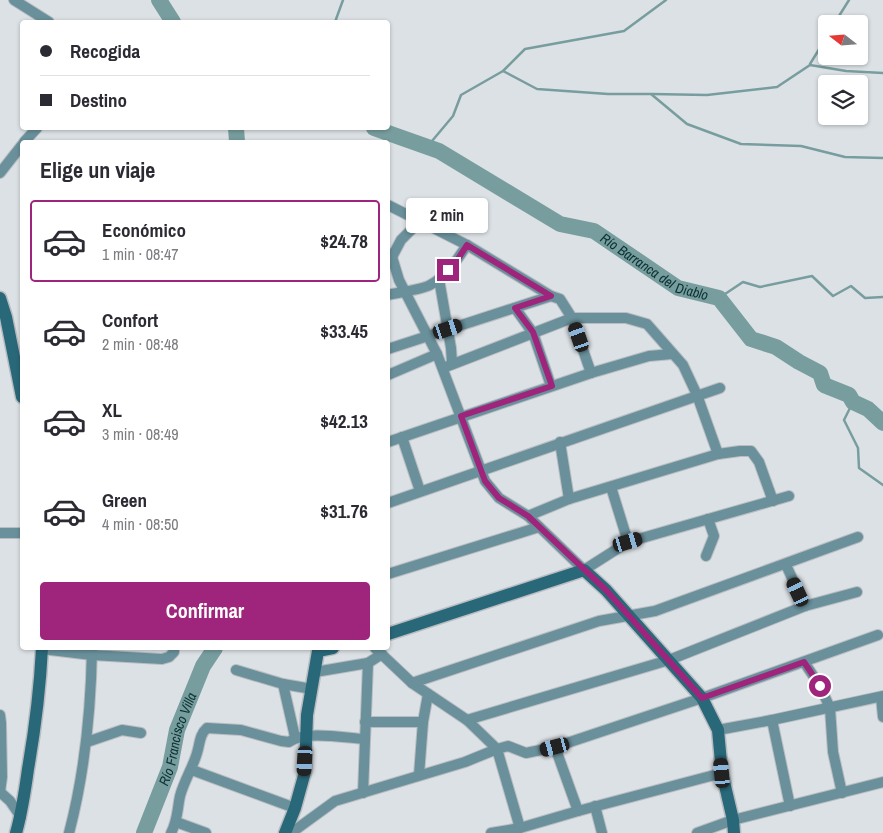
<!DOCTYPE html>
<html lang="es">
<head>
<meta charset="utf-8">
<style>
	:root { --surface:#fff; --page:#f7f7f7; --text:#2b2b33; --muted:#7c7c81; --line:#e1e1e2; --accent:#9f257c }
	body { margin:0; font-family:"Archivo Narrow",sans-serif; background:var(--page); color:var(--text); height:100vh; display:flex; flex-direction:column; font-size:19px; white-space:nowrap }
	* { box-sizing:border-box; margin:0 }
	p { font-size:16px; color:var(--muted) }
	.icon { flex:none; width:28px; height:28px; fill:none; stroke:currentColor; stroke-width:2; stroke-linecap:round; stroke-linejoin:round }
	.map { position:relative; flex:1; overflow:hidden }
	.drawer { position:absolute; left:20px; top:140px; width:370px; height:510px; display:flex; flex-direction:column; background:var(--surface); border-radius:5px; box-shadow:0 1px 4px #0004 }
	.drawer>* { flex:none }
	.guide { position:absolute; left:20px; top:20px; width:370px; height:110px; border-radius:5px; box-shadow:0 1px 4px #0004; display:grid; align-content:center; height:110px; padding:0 20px; background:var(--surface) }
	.needle { width:32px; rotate:287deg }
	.tools { position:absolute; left:818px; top:15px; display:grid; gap:10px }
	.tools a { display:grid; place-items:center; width:50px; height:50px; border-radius:5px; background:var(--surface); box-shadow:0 1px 4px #0004; font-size:25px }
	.end { position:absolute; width:22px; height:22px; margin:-11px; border:6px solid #9f257c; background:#fff; box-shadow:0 0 0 2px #fff }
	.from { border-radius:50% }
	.bubble { position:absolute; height:35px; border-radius:5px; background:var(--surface); box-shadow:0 1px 4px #0004; font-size:16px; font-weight:700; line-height:35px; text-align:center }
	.car { position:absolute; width:15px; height:30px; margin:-15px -8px; border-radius:6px; box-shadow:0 0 4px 1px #0007; background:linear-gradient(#222 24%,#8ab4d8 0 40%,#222 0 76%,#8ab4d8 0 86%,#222 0) }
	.guide b { display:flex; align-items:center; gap:18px; height:48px; font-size:19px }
	.guide b+b { border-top:1px solid var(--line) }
	.guide i { width:12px; height:12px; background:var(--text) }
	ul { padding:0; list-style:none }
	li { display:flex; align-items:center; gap:15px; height:82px; margin:0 10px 8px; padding:0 10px; border:2px solid transparent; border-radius:5px }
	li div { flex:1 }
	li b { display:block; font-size:19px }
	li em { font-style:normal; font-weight:700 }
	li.active { border-color:var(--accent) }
	li>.icon { width:45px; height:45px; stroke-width:1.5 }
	h2 { padding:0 20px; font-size:22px; line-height:60px }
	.primary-button { display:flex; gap:10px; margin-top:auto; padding:10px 20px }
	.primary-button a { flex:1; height:58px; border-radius:5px; background:var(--accent); color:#fff; font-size:20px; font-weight:700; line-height:58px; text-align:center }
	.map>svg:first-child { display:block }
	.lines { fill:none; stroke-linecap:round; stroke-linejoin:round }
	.stream { stroke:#789d9e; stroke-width:2.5 }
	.river { stroke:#789d9e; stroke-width:16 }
	.minor-casing { stroke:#b9bdc1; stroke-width:12 }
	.secondary-casing { stroke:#b9bdc1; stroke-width:15 }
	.minor { stroke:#69909b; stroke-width:10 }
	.secondary { stroke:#296879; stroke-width:12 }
	.route { stroke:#9f257c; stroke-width:6 }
	.labels { text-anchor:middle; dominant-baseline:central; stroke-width:5; stroke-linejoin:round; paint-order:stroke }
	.water-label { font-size:14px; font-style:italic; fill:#0a3233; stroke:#e9eff3 }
</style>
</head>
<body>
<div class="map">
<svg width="883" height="833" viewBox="0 0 883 833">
	<rect width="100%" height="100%" fill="#dce1e5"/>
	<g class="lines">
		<!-- stream -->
		<g class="stream">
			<polyline points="335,22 343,0"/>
			<polyline points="834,24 849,0"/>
			<polyline points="810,64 826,38"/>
			<polyline points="503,71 525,49 624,31 666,0"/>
			<polyline points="652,94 707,95 777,87 810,65 846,71 883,73"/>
			<polyline points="427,147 453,116 461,95 503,71 537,89 608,94 651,94 687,124 741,144 801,146 845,157 883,158"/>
			<polyline points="719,298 743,282 760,287 812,276 833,296 851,286 865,298 883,297"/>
			<polyline points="853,402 844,420 858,448 859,468 883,485"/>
		</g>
		<!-- river -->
		<g class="river">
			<polyline points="159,0 173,22"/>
			<polyline points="236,128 237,142"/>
			<path id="s1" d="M374 128 439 151 560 224 594 231 678 288 719 298 751 339 776 347 799 362 820 373 824 385 849 395 853 402 868 409 883 423"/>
			<path id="s2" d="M144 833 170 767 177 730 203 666 215 648"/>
		</g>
		<!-- minor casing -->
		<g class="minor-casing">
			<g id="minor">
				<polyline points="14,0 49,22"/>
				<polyline points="24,142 37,128"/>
				<polyline points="0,173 22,145"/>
				<polyline points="388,205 467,245 551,296 560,299 572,318 626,318 647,324 683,365 697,395 718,454"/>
				<polyline points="388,253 392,257 399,280 437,354 485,481 499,498 528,516 584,570 628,542 789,496"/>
				<polyline points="392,257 401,240 420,221"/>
				<polyline points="439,279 451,348 452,363"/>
				<path d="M388 295C399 292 421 290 430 285 446 277 457 260 467 245"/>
				<polyline points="515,308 533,333 551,386"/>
				<polyline points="388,349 551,296"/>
				<polyline points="443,368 572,318 591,373"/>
				<polyline points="388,375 437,354"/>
				<polyline points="402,437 420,491"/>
				<polyline points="388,442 591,373 649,356 672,354"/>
				<polyline points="560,442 569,499"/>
				<polyline points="611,487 628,542"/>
				<polyline points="388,503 720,388"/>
				<polyline points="528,516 569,499 718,454 740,451 751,451 759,462 773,501"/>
				<polyline points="0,533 22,533"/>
				<polyline points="706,556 714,536 708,519"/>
				<polyline points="786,565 805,606"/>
				<polyline points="388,574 539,527"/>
				<polyline points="375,648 412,683 467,720 497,749 508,746 526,753 555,747 702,698 878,635"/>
				<polyline points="42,649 92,655 162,659 169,657 174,652 174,648"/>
				<polyline points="804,662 820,686 830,708 833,752 842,793"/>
				<polyline points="236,670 283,684 312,689"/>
				<polyline points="315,672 368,663 382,654"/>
				<polyline points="412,683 599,621 655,611 858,537"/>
				<polyline points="283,684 295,737"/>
				<polyline points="881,697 883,717"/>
				<polyline points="0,715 1,723 2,777 0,792"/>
				<polyline points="467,720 669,660 805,606 857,592"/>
				<polyline points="772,720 790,806"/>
				<polyline points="365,722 423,722"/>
				<polyline points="718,730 772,720 883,696"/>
				<polyline points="87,742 122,730 141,733"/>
				<polyline points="555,747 578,811"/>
				<polyline points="192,770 295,808"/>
				<polyline points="419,775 423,722 428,694"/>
				<polyline points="0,792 10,801 21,817"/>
				<polyline points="363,793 368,663"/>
				<polyline points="595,806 602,833"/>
				<polyline points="176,822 206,833"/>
				<path d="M69 833C85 772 91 710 92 648"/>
				<path d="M171 833C178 820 177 810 180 796 184 781 193 767 197 753 200 744 199 735 207 728L241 730 281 741 289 742C305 730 345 738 365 739"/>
				<polyline points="291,833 335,801 465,762 497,749 520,828"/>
				<polyline points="491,833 520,828 578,811 722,773"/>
				<polyline points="697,833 733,820 883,782"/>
			</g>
		</g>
		<!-- secondary casing -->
		<g class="secondary-casing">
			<g id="secondary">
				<polyline points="0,298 6,317 22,397"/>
				<polyline points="388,634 584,570 606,590 702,698 718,730 722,773 733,820 734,833"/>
				<path d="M16 833C22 812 25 791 28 769 35 729 40 688 42 648"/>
				<polyline points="285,833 295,808 305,772 307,715 318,651 333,648"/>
			</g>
		</g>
		<!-- minor -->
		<use href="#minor" class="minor"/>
		<!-- secondary -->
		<use href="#secondary" class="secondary"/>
	</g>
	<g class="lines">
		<!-- route -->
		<polyline class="route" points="448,270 456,262 467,245 551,296 515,308 533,332 552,386 461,416 485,481 499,498 528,516 606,590 702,698 804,662 820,686"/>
	</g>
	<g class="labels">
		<!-- water labels -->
		<g class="water-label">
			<text stroke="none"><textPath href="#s1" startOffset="316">Río Barranca del Diablo</textPath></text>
			<text stroke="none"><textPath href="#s2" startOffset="100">Río Francisco Villa</textPath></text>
		</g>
	</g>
</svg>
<div class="tools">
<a><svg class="needle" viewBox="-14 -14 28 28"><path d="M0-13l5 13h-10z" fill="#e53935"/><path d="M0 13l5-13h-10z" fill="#7c7c81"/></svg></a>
<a><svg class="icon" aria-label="layers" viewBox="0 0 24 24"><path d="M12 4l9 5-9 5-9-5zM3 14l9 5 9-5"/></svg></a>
</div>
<i class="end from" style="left:820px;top:686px"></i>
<i class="end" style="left:448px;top:270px"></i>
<div class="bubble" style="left:406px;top:198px;width:82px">2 min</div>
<i class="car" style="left:448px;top:329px;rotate:72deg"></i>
<i class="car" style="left:579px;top:337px;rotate:341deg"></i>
<i class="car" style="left:628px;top:542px;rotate:74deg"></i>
<i class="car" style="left:798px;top:592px;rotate:335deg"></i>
<i class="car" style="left:555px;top:747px;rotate:255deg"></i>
<i class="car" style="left:305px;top:761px;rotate:183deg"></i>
<i class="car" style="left:722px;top:773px;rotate:355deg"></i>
<div class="guide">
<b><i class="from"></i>Recogida</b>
<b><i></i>Destino</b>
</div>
<section class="drawer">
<h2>Elige un viaje</h2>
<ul>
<li class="active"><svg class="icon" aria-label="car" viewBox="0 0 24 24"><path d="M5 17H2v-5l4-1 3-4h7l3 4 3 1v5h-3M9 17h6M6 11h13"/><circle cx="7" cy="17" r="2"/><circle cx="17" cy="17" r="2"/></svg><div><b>Económico</b><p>1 min · 08:47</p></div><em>$24.78</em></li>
<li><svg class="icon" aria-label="car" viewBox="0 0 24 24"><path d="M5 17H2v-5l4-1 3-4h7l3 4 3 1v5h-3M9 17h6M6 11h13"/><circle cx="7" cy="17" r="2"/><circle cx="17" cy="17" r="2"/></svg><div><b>Confort</b><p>2 min · 08:48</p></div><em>$33.45</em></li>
<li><svg class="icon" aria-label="car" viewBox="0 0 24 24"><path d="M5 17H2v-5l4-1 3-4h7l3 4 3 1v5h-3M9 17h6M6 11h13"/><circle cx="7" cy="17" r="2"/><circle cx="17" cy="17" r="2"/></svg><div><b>XL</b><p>3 min · 08:49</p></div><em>$42.13</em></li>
<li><svg class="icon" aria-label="car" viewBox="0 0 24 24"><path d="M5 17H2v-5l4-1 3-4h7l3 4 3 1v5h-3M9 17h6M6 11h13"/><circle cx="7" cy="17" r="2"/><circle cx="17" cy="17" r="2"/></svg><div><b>Green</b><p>4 min · 08:50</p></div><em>$31.76</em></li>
</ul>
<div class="primary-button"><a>Confirmar</a></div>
</section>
</div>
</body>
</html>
